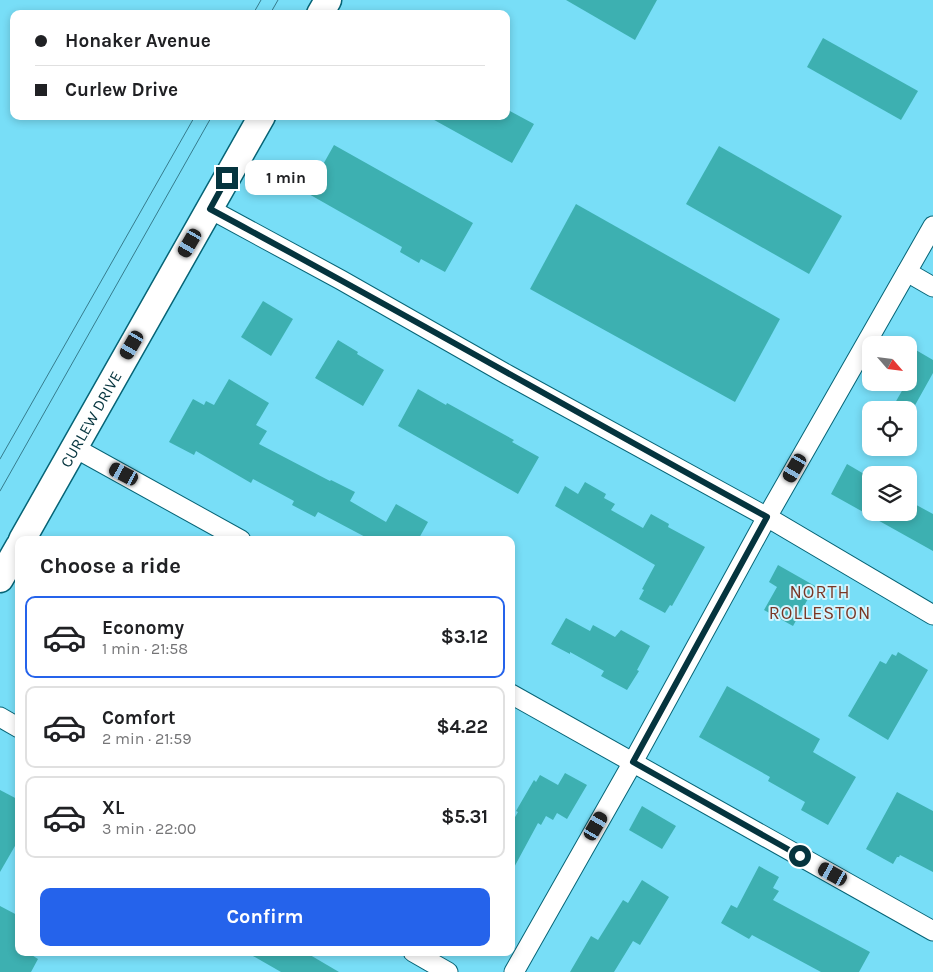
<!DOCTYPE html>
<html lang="en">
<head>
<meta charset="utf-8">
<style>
	:root { --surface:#fff; --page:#f2f2f2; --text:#202124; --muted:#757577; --line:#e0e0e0; --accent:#2563eb }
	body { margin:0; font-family:Karla,sans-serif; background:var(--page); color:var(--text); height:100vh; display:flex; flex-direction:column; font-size:19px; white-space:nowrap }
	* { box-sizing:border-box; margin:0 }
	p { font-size:16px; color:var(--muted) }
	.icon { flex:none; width:28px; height:28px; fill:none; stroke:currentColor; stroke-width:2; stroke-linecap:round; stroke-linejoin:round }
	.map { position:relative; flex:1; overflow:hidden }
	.side { position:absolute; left:15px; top:536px; width:500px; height:420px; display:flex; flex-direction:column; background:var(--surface); border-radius:10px; box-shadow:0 2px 8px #0003 }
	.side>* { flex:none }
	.hud { position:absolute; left:10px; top:10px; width:500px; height:110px; border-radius:10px; box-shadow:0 2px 8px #0003; display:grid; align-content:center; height:110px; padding:0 25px; background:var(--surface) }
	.needle { width:32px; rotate:118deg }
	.controls { position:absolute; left:862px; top:336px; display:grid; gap:10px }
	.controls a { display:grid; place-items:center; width:55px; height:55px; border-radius:10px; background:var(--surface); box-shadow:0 2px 8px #0003; font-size:25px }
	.end { position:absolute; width:22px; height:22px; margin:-11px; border:6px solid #05343e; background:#fff; box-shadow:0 0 0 2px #fff }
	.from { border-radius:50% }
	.bubble { position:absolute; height:35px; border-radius:10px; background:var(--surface); box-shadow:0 2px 8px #0003; font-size:16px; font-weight:700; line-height:35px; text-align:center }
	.car { position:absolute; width:15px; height:30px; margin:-15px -8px; border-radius:6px; box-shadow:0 0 4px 1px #0007; background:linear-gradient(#222 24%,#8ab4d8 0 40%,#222 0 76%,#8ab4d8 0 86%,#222 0) }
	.hud b { display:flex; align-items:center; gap:18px; height:48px; font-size:19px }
	.hud b+b { border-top:1px solid var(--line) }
	.hud i { width:12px; height:12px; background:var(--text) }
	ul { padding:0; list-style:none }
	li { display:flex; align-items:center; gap:15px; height:82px; margin:0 10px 8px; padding:0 15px; border:2px solid var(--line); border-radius:10px }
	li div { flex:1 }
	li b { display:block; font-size:19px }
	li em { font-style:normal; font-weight:700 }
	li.on { border-color:var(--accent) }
	li>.icon { width:45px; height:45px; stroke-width:1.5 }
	h2 { padding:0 25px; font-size:22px; line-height:60px }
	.cta { display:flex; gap:10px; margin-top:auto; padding:10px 25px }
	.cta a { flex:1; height:58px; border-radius:10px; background:var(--accent); color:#fff; font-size:20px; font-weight:700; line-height:58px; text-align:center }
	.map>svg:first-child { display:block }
	.building { fill:#3db0b1 }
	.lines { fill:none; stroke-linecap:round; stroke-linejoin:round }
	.street-casing { stroke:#066476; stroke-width:21 }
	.secondary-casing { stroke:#066476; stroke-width:29 }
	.street { stroke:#fff; stroke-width:19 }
	.secondary { stroke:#fff; stroke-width:26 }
	.tram { stroke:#367c8d; stroke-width:1 }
	.route { stroke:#05343e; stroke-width:6 }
	.labels { text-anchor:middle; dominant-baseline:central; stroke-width:4; stroke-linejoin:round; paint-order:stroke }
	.street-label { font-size:16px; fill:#05343e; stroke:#d0f5ff }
	.neighbourhood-label { font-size:18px; letter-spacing:1px; fill:#7b3624; stroke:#d0f5ff }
</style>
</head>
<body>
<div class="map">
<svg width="933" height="972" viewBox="0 0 933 972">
	<rect width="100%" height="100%" fill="#78def7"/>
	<!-- building -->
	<g class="building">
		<polygon points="566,0 657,0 635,40"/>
		<polygon points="823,38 918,91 901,120 807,67"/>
		<polygon points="506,109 534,124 512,163 427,116 506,116"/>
		<polygon points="334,145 473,223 445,272 421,259 419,263 400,252 402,247 307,193"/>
		<polygon points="719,146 842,216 809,274 686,204"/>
		<polygon points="576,204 780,319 735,402 530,289"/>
		<polygon points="263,301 293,319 271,356 241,337"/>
		<polygon points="338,340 358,352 357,354 384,370 363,406 315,378"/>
		<polygon points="909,346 933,360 933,373 909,416 909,410 891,410 907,382 909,382"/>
		<polygon points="229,379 269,403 256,425 267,431 259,444 330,481 331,480 355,492 350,501 386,522 396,504 428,522 418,540 371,540 318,512 315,517 292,505 294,501 253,479 251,483 196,451 194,455 169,442 193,399 204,405 206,401 214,405"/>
		<polygon points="418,389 446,405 447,403 514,440 512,442 539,457 518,494 398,426"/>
		<polygon points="847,464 871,478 871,501 865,512 909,512 909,501 933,514 933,551 831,494"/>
		<polygon points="585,482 606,494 604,498 615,504 611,510 643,528 651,514 669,524 668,527 705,547 672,606 670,605 665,613 639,599 644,590 642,589 655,565 555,506 565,486 578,494"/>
		<polygon points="778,565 815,586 793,626 764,610 777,587 769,582"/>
		<polygon points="566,618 590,631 593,625 615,637 621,630 650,646 637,670 639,671 627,690 601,676 604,671 570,652 570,654 551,644"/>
		<polygon points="898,652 928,670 888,740 848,716 880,661 886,664 892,654 896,656"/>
		<polygon points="727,686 820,739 813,752 856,777 828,825 801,810 805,802 768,781 770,777 699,737"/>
		<polygon points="565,773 587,785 567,819 557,813 553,820 546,816 541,825 538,823 511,873 511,824 518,812 516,811 534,780 536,782 540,775 558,785"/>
		<polygon points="0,790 19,800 19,839 0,872"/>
		<polygon points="897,792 933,811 933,872 900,855 899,857 897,857 893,864 866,849"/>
		<polygon points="642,806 676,826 662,849 629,830"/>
		<polygon points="759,866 779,877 773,888 779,891 773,900 870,952 859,972 821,972 752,935 749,939 721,923 731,905 737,908"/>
		<polygon points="642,880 669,897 640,945 633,941 614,972 570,972 591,936 598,940 623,900 628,903"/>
		<polygon points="0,906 19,916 19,952 27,952 38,959 31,972 0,972"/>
		<polygon points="246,952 305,952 339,972 281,972"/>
	</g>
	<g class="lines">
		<!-- street casing -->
		<g class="street-casing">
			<g id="street">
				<polyline points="210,209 341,280 508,375 767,517 933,615"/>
				<polyline points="907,272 933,287"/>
				<polyline points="75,448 241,540"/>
				<polyline points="511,694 933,931"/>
				<polyline points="0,717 19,728"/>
				<polyline points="413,952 448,972"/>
				<polyline points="514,972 633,762 767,517 933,226"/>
			</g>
		</g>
		<!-- secondary casing -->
		<g class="secondary-casing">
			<g id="secondary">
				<polyline points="320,14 328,0"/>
				<path id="s1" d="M22 540 262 116"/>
				<polyline points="0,579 19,546"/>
			</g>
		</g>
		<!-- street -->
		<use href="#street" class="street"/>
		<!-- secondary -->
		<use href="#secondary" class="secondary"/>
		<!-- tram -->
		<g class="tram">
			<polyline points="253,14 261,0"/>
			<polyline points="270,14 278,0"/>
			<polyline points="0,459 195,116"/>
			<polyline points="0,491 212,116"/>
		</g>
	</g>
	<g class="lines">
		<!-- route -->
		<path class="route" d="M227 178 210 209C397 309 580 415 767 517L633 762 800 856"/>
	</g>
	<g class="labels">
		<!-- street labels -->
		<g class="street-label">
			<text stroke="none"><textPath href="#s1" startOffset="139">CURLEW DRIVE</textPath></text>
		</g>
		<!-- neighbourhood labels -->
		<g class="neighbourhood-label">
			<text x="820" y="592">NORTH<tspan x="820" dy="21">ROLLESTON</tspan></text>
		</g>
	</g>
</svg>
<div class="controls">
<a><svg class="needle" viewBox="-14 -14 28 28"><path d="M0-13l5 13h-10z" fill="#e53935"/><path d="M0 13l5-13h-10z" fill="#757577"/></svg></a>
<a><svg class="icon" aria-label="locate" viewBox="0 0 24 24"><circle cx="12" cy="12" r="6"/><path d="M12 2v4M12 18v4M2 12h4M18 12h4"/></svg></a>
<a><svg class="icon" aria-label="layers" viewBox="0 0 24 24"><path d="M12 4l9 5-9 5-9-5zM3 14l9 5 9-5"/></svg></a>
</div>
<i class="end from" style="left:800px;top:856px"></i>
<i class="end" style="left:227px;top:178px"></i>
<div class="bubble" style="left:245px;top:160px;width:82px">1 min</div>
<i class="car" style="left:190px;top:243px;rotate:210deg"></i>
<i class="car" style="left:132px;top:345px;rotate:210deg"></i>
<i class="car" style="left:795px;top:468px;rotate:210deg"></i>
<i class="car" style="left:124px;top:474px;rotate:298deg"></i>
<i class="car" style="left:596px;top:826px;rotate:30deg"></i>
<i class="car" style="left:833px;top:874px;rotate:299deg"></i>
<div class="hud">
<b><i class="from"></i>Honaker Avenue</b>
<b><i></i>Curlew Drive</b>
</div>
<section class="side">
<h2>Choose a ride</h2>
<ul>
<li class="on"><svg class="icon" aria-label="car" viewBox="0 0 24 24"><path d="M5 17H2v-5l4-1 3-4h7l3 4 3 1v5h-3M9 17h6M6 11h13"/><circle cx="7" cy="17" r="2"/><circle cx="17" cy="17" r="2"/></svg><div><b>Economy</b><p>1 min · 21:58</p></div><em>$3.12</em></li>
<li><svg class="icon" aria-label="car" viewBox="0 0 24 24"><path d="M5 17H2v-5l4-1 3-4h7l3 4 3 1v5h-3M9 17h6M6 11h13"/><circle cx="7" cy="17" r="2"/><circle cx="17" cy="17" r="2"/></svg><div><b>Comfort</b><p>2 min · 21:59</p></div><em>$4.22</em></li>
<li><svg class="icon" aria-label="car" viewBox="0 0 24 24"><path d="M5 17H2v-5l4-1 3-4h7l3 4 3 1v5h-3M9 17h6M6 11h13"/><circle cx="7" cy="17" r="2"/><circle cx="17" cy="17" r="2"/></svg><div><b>XL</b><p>3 min · 22:00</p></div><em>$5.31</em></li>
</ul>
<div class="cta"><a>Confirm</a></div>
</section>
</div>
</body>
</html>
